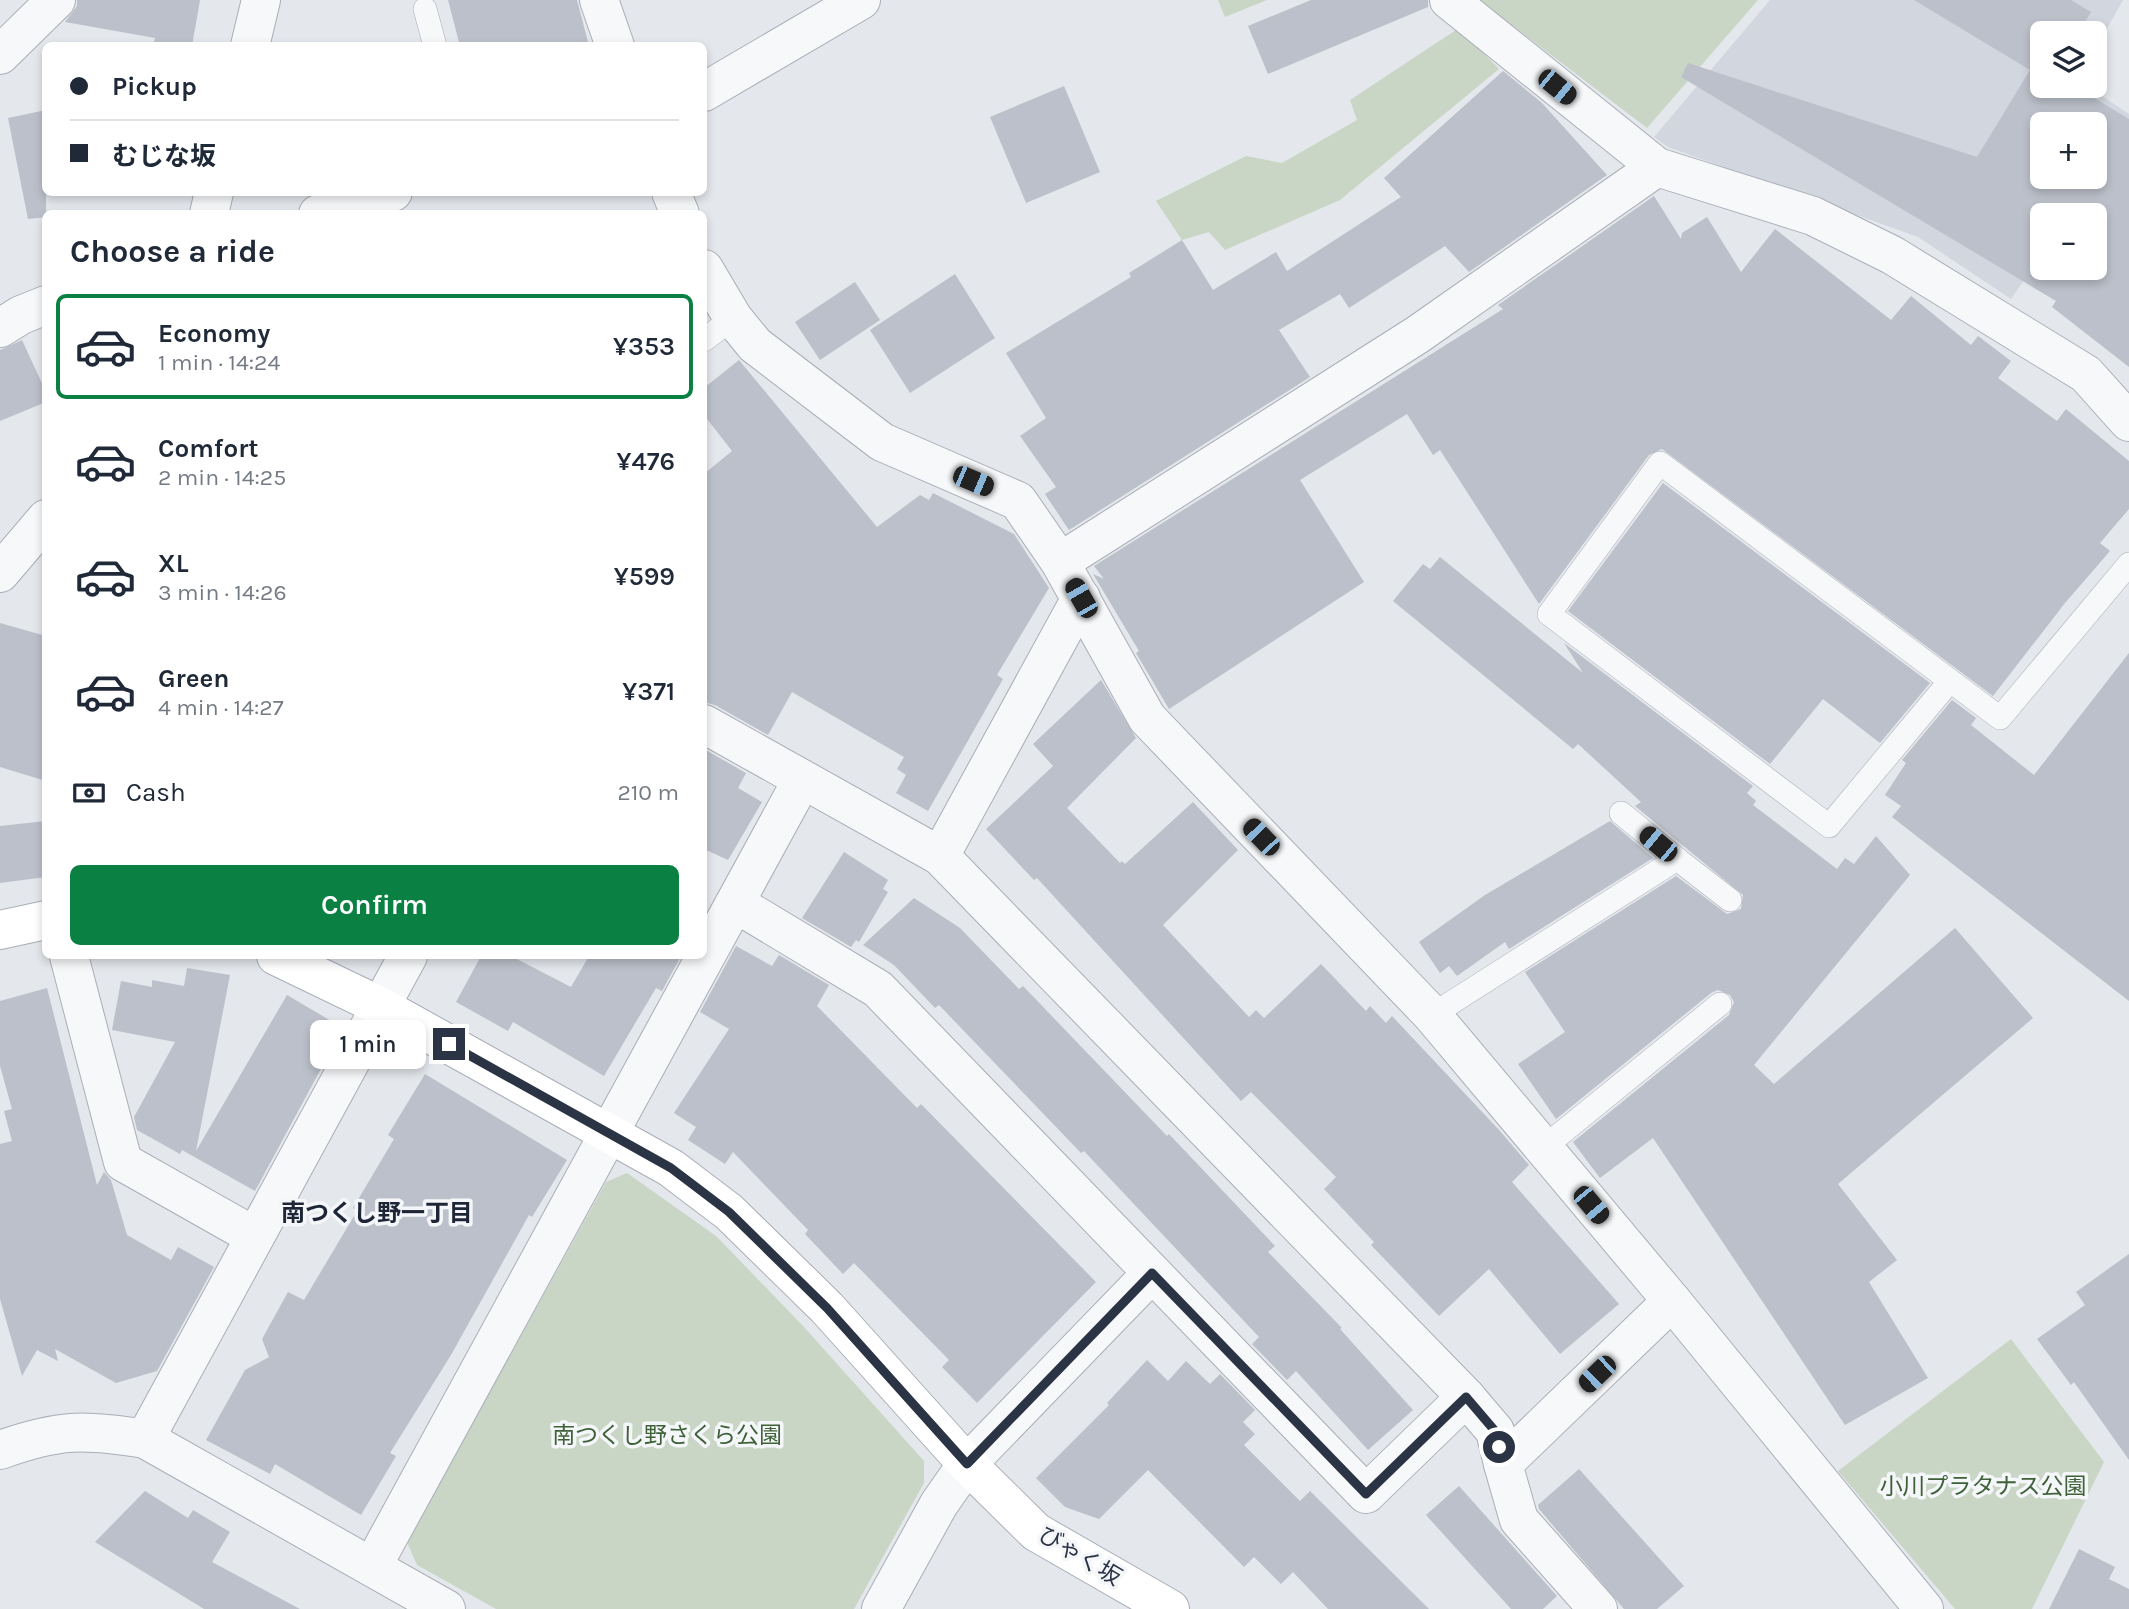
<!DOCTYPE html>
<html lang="en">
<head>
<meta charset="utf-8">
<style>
	:root { --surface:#fff; --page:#f2f2f3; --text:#1f2937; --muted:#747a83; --line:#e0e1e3; --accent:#0b8043 }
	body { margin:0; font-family:Karla,"Noto Sans JP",sans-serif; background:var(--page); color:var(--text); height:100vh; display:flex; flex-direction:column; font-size:26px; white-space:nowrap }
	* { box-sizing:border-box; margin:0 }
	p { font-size:23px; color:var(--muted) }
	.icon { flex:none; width:38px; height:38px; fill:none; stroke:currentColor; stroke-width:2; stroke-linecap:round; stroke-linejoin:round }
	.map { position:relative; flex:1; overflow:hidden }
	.sheet { position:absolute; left:42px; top:210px; width:665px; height:749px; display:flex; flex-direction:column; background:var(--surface); border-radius:10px; box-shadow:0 4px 10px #0003 }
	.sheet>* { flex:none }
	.top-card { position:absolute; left:42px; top:42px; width:665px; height:154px; border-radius:10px; box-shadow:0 4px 10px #0003; display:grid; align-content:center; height:154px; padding:0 28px; background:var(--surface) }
	.tools { position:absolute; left:2030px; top:21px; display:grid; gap:14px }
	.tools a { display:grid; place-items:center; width:77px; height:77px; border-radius:10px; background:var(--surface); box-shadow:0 4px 10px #0003; font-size:35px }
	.end { position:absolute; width:32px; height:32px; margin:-16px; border:9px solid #2b3445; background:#fff; box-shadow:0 0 0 4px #fff }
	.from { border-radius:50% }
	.bubble { position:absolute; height:49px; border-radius:10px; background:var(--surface); box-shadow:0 4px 10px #0003; font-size:23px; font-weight:600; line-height:49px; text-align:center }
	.car { position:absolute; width:21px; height:42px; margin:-21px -10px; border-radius:9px; box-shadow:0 0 5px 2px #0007; background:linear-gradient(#222 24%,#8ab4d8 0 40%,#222 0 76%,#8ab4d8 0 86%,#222 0) }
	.top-card b { display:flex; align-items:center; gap:24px; height:66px; font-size:26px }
	.top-card b+b { border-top:2px solid var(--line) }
	.top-card i { width:18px; height:18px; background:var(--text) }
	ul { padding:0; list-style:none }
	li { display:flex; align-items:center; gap:21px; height:105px; margin:0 14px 10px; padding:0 14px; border:4px solid transparent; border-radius:10px }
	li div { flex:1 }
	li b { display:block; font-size:26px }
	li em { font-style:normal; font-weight:600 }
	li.selected { border-color:var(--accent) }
	li>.icon { width:63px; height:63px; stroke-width:1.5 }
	h2 { padding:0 28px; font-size:32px; line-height:84px }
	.pay { display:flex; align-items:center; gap:18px; height:77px; padding:0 28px; font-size:26px }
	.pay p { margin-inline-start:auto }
	.primary-button { display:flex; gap:14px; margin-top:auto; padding:14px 28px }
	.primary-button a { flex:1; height:80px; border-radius:10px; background:var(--accent); color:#fff; font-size:28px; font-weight:600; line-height:80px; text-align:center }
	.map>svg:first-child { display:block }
	.built { fill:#d2d6de; fill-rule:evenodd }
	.green { fill:#c9d6c5 }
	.building { fill:#bbc0ca; fill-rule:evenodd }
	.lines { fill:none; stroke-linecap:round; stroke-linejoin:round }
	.lane-casing { stroke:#a9aeb7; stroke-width:24 }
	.street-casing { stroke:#a9aeb7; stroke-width:40 }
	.secondary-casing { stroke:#a9aeb7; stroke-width:40 }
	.lane { stroke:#f7f8fa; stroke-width:23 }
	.street { stroke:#f7f8fa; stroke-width:38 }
	.secondary { stroke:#fff; stroke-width:38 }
	.route { stroke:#2b3445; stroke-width:9 }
	.labels { text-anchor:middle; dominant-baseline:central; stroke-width:7; stroke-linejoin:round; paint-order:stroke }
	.park-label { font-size:23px; fill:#3f6138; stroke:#f4f6f9 }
	.street-label { font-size:23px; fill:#2b3445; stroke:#f4f6f9 }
	.neighbourhood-label { font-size:24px; font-weight:bold; fill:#1d2536; stroke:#f4f6f9 }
</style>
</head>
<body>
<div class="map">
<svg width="2129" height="1609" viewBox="0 0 2129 1609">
	<rect width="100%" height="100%" fill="#e4e7ec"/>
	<!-- built -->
	<path class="built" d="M1770 0H2123L2095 50V33H2042V86H2087L2129 114V131L2070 215H2042V254L2011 299 1918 237 1668 147 1654 137ZM2042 124H2095V177H2042Z"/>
	<!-- green -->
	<g class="green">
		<polygon points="1218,0 1267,0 1225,17"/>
		<polygon points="1479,0 1758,0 1647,128"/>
		<polygon points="1459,28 1499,69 1340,200 1225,250 1209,232 1182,240 1156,201 1246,156 1282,163 1357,120 1350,100"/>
		<polygon points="627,1173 716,1236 804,1327 924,1461 924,1483 854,1609 496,1609 417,1565 407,1542 606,1182"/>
		<polygon points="2011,1339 2104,1462 2032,1609 1955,1609 1838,1471"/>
	</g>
	<!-- building -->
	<g class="building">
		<polygon points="77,0 200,0 192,46 153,46 155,38 65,22 77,6"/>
		<polygon points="448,0 577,0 589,46 460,46"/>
		<polygon points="1311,0 1428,0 1428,7 1268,74 1248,26"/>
		<path d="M1914 0H2071L2091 12 2078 33H2042V86H2074L2129 119V367L2052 307 2056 301 1681 77 1688 63 1977 157 2030 70ZM2042 124H2095V177H2042ZM2042 215H2095V268H2042Z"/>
		<polygon points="1503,71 1542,103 1607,175 1469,272 1445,246 1349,308 1340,294 1279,330 1310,377 1069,530 1045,494 1056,487 1020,436 1046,418 1006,353 1131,277 1129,273 1182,240 1213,290 1276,252 1287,271 1401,197 1384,178"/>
		<polygon points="1064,86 1100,172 1026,203 990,117"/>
		<polygon points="46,110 46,217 28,219 8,118"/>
		<polygon points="1654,196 1681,239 1682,233 1707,217 1741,272 1775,229 1891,320 1911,296 1971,345 1978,336 2011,361 1998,378 2057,421 2066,409 2129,461 2129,509 2100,543 2110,551 2065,603 1993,696 1662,449 1649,455 1539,604 1440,450 1433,455 1407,414 1300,480 1364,582 1169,709 1136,653 1139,651 1093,574 1104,579 1094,566 1503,309 1498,305"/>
		<polygon points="955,274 995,338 910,393 870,330"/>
		<polygon points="855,282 880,320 820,360 795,322"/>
		<polygon points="22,340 46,392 46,402 0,421 0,350"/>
		<polygon points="739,360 877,527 920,495 929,500 933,493 1014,534 1049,588 997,675 1003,679 928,811 896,793 906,775 897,769 904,757 792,692 768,735 715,705 704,702 704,474 732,451 704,415 704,388"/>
		<polygon points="1663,483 1930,683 1880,743 1823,699 1770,764 1568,611"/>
		<polygon points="1440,557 1583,673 1564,643 1753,786 1747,793 1756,801 1753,805 1837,869 1845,858 1854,864 1876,836 1910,875 1754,1065 1774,1084 1955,928 2033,1018 1838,1184 1897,1260 1869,1282 1928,1378 1845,1425 1653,1138 1600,1178 1573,1142 1729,1015 1734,1002 1730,995 1718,990 1711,993 1556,1119 1518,1064 1565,1032 1525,972 1676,876 1727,914 1741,909 1743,895 1635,806 1641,802 1578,744 1573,749 1393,601 1423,564 1430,569"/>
		<polygon points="0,623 46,636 46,781 0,767"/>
		<polygon points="2129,653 2129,1001 1892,817 1901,806 1885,795 1906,763 1902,760 1952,700 1976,718 1971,725 2034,775"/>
		<polygon points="1101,680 1136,738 1067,808 1120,863 1122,861 1125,864 1193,802 1238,850 1163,925 1249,1017 1256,1010 1264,1018 1321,964 1366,1011 1370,1006 1386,1023 1392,1016 1500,1131 1529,1165 1512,1182 1619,1304 1560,1354 1489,1269 1439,1316 1371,1245 1374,1242 1324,1189 1336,1177 1251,1092 1241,1101 1037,878 1034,880 986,829 1053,766 1033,744"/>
		<polygon points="704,749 746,773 738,788 762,802 728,860 704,849"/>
		<polygon points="46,821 46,877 0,883 0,826"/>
		<polygon points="1610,821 1653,858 1509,949 1505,942 1457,976 1449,966 1440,973 1419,942 1485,895"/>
		<polygon points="844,852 888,880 883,889 888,892 859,942 856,940 851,947 802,918"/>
		<polygon points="914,898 960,928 1019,989 1023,986 1167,1136 1169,1134 1275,1246 1268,1252 1342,1328 1340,1329 1413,1410 1368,1450 1296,1371 1287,1380 1252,1344 1259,1337 1084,1151 1081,1153 939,1005 935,1008 894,965 863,945"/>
		<polygon points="736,946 772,966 779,955 829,985 817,1006 917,1108 921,1104 1096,1282 977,1403 942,1367 949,1360 854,1263 843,1274 805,1234 808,1230 733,1152 725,1164 688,1140 696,1127 674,1113 729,1029 700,1012"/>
		<polygon points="481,956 511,956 571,987 589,956 681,956 662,991 656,988 604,1076 513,1022 508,1031 456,1002"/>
		<polygon points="187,968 230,975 196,1151 287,995 343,1028 255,1191 182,1150 180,1154 137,1130 134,1117 175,1042 112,1030 121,981 152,987 152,980 184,986"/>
		<polygon points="47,988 97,1185 104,1172 111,1180 127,1235 171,1260 178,1247 214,1267 157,1371 116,1383 55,1349 58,1361 37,1350 22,1376 0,1299 0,1144 12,1141 4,1111 12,1109 0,1066 0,1001"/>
		<polygon points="425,1074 567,1160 532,1217 529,1215 451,1355 390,1453 396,1456 361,1515 275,1464 270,1474 206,1440 245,1370 269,1357 262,1339 288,1292 304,1300 357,1211 353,1208 394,1139 388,1135"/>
		<polygon points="2129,1254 2129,1460 2074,1382 2071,1385 2037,1339 2085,1305 2076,1292"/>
		<polygon points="1147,1360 1168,1381 1186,1361 1210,1384 1220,1374 1255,1410 1243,1422 1255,1434 1244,1445 1300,1501 1310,1491 1429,1609 1328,1609 1293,1572 1281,1584 1254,1557 1244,1567 1148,1470 1099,1519 1065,1507 1036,1478 1109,1405 1107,1403"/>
		<polygon points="1579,1469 1684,1586 1657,1609 1624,1609 1539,1509 1538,1505"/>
		<polygon points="1459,1486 1557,1596 1543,1609 1511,1609 1426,1515"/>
		<polygon points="145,1491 188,1518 193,1510 230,1532 212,1562 300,1609 204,1609 95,1542"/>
		<polygon points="2079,1549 2115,1567 2109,1579 2129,1589 2129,1609 2049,1609"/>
	</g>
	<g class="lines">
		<!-- lane casing -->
		<g class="lane-casing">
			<g id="lane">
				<polyline points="425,9 435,46"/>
				<polyline points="704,340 733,318"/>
				<polyline points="1949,682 1829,826 1549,614 1660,463 2000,718 2129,564"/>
				<polyline points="1677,859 1730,900"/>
				<polyline points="1432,1015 1677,859 1621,813"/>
				<polyline points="1543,1148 1720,1004"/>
			</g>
		</g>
		<!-- street casing -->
		<g class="street-casing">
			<g id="street">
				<polyline points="599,0 615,46"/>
				<polyline points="1449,0 1657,167 1813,216 1892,255 2086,374 2129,422"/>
				<polyline points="250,46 261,0"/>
				<polyline points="0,55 56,0"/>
				<polyline points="704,92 861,0"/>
				<polyline points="671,192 680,214"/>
				<polyline points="209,214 214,192"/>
				<polyline points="318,214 393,192"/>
				<polyline points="704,269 733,318 755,345 882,442 1018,501 1060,562 1147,718 1432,1015 1672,1301 1924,1609"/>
				<polyline points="0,328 21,315 46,305"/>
				<polyline points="1060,562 1417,335 1657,167"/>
				<polyline points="0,573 46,519"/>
				<polyline points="704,724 940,856 1466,1397 1495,1431 1503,1464"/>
				<polyline points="940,856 1081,598"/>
				<polyline points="735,903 878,989 1366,1494 1466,1397"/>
				<polyline points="69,956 123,1162 254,1236"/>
				<polyline points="145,1439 408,956"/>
				<path d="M0 1450C59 1429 83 1429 145 1439L446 1609"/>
				<polyline points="372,1567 802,780"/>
				<polyline points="881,1609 939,1504 967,1464 1152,1273"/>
				<polyline points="1598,1609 1519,1520 1503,1464 1672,1301"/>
			</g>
		</g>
		<!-- secondary casing -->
		<g class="secondary-casing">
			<g id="secondary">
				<polyline points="0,930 46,920"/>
				<polyline points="276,956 380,1006 671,1168 729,1212 827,1308 967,1464 1036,1532 1170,1609"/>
			</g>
		</g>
		<!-- lane -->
		<use href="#lane" class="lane"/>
		<!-- street -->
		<use href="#street" class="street"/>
		<!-- secondary -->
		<use href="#secondary" class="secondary"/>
	</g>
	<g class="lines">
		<!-- route -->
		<polyline class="route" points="449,1044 671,1168 729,1212 827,1308 967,1464 1152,1273 1366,1494 1466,1397 1495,1431 1499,1447"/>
	</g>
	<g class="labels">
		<!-- park labels -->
		<g class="park-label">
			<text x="667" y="1435">南つくし野さくら公園</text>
			<text x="1983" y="1486">小川プラタナス公園</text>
		</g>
		<!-- street labels -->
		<g class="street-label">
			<text transform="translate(1080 1556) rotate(31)">びゃく坂</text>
		</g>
		<!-- neighbourhood labels -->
		<g class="neighbourhood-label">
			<text x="377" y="1213">南つくし野一丁目</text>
		</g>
	</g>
</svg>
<div class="tools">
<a><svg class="icon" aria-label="layers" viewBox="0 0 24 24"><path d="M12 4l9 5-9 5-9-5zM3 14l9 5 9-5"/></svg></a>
<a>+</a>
<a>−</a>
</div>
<i class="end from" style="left:1499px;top:1447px"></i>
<i class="end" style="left:449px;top:1044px"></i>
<div class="bubble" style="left:310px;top:1020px;width:116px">1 min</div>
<i class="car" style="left:1557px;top:87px;rotate:129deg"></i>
<i class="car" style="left:973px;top:481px;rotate:113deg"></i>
<i class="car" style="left:1081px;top:598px;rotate:330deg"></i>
<i class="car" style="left:1261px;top:837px;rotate:316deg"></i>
<i class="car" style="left:1658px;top:844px;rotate:310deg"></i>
<i class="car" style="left:1591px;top:1205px;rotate:140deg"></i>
<i class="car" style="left:1597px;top:1374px;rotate:226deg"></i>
<div class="top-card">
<b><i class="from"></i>Pickup</b>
<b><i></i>むじな坂</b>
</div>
<section class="sheet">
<h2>Choose a ride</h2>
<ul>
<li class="selected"><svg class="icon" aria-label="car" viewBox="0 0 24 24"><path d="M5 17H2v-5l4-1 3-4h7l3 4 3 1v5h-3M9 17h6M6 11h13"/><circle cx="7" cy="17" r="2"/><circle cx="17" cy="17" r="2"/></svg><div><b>Economy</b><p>1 min · 14:24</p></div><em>¥353</em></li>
<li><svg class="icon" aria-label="car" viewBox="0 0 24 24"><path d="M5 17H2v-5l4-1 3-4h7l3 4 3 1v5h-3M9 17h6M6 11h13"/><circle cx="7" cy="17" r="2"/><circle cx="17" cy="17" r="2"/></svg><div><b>Comfort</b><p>2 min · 14:25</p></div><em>¥476</em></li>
<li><svg class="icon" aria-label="car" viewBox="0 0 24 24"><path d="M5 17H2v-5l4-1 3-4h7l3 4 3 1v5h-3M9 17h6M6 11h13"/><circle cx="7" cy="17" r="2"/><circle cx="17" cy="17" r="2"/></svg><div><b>XL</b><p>3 min · 14:26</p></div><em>¥599</em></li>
<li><svg class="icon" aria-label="car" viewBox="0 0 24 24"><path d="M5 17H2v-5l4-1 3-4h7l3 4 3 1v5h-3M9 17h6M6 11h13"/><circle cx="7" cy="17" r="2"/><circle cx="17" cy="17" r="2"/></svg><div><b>Green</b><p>4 min · 14:27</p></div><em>¥371</em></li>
</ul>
<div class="pay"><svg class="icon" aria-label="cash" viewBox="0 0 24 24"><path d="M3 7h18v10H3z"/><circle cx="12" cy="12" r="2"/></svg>Cash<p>210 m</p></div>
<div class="primary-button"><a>Confirm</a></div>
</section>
</div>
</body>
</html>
